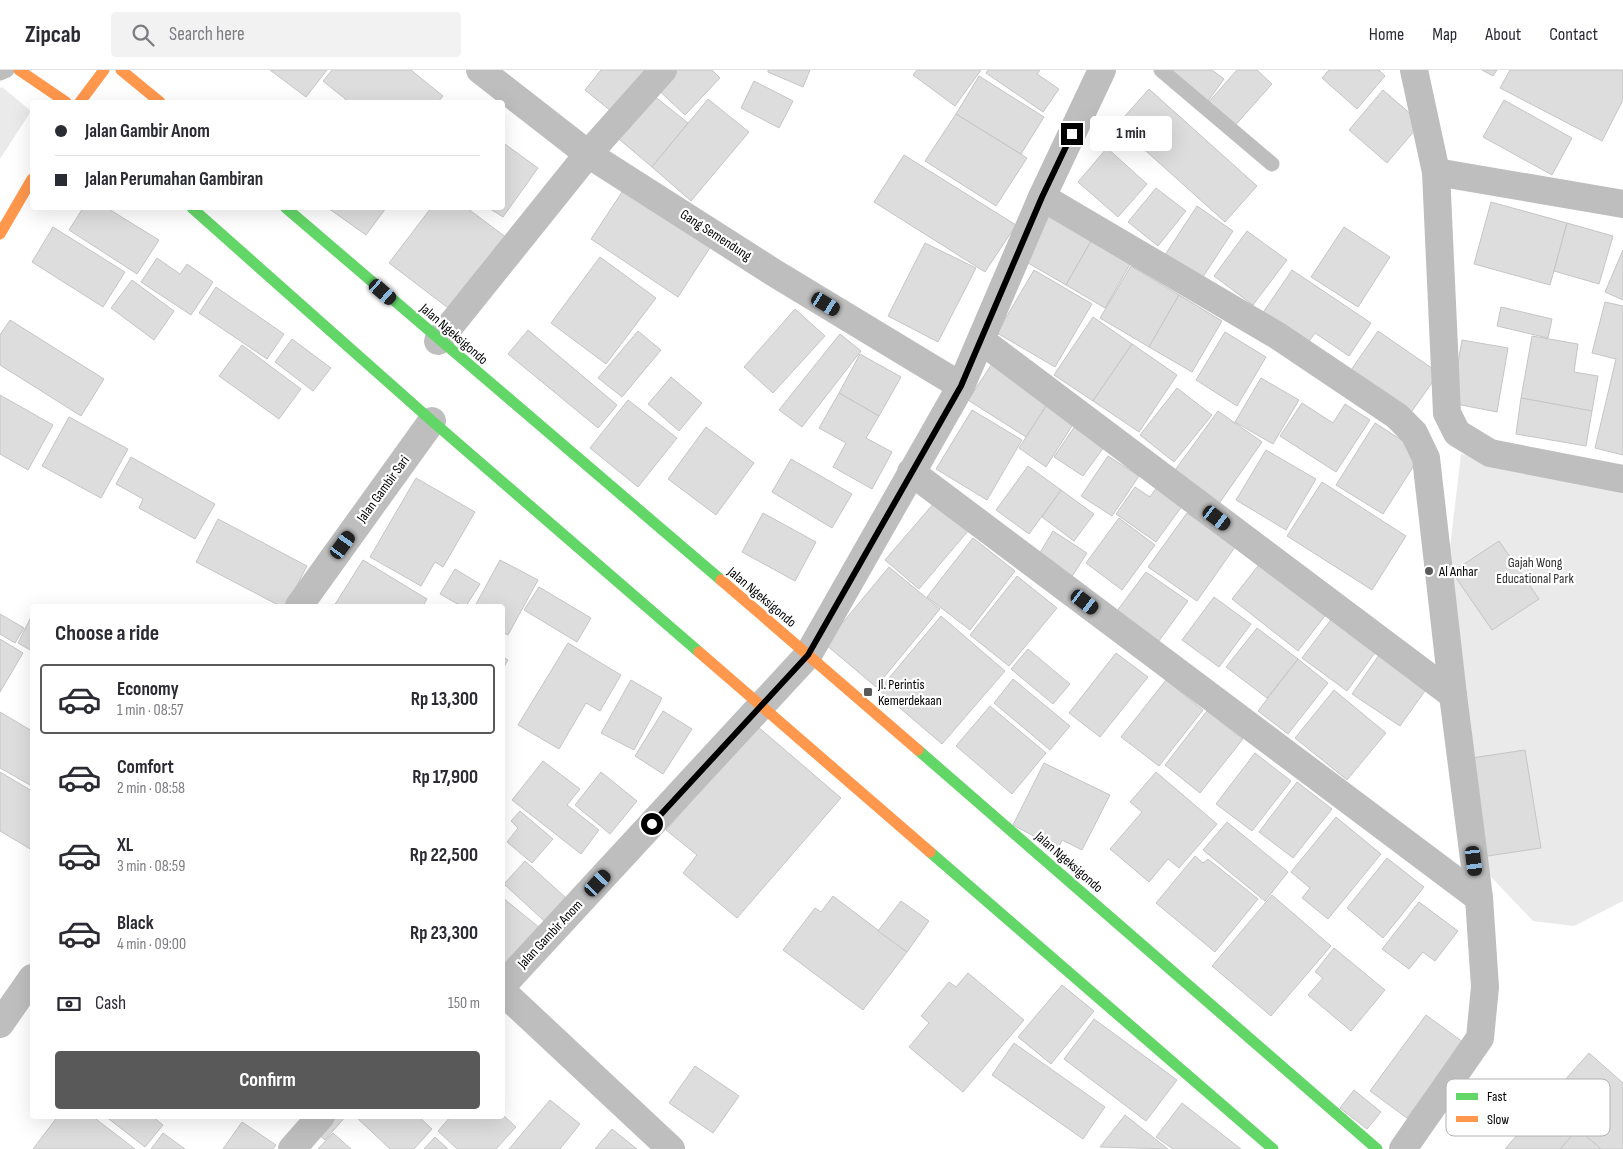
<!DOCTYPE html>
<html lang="en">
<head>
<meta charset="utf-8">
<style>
	:root { --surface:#fff; --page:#f2f2f3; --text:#2b2b33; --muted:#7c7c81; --line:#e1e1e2; --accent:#595959 }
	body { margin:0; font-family:"Sofia Sans Condensed",sans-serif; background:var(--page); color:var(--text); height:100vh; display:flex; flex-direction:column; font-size:19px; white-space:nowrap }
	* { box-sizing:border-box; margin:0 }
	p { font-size:16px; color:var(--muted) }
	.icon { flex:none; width:28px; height:28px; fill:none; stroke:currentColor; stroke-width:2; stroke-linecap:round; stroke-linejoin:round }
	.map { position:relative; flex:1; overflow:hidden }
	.panel { position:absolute; left:30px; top:534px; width:475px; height:515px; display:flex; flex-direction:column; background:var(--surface); border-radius:5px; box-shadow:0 5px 20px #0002 }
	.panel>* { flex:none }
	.banner { position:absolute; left:30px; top:30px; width:475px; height:110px; border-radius:5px; box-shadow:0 5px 20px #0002; display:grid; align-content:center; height:110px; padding:0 25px; background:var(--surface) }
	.end { position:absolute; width:22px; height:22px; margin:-11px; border:6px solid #000; background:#fff; box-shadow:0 0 0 2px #fff }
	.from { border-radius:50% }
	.bubble { position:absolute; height:35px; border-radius:5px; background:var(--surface); box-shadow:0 5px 20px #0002; font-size:16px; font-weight:700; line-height:35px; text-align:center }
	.car { position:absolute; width:15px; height:30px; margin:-15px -8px; border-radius:6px; box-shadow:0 0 4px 1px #0007; background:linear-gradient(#222 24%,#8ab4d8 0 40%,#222 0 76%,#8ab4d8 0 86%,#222 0) }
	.banner b { display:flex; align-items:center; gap:18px; height:48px; font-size:19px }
	.banner b+b { border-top:1px solid var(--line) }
	.banner i { width:12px; height:12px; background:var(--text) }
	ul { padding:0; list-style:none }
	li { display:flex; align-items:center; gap:15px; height:70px; margin:0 10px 8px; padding:0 15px; border:2px solid transparent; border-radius:5px }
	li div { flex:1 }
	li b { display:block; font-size:19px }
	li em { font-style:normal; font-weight:700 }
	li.current { border-color:var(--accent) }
	li>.icon { width:45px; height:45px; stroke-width:1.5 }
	h2 { padding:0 25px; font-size:22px; line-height:60px }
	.pay { display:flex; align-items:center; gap:12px; height:55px; padding:0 25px; font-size:19px }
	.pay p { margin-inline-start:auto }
	.cta { display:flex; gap:10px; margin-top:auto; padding:10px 25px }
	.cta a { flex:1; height:58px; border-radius:5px; background:var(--accent); color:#fff; font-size:20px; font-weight:700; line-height:58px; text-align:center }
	header { display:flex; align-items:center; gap:30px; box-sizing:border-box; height:70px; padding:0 25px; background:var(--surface); border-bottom:1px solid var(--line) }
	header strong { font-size:24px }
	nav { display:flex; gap:28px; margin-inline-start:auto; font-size:18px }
	.search { width:350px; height:45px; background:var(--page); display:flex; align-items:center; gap:12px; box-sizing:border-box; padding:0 18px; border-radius:5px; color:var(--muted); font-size:19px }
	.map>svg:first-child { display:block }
	.green { fill:#eaeaea }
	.building { fill:#ddd; stroke:#c5c5c5 }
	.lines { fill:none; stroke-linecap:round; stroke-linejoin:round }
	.lane { stroke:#bebebe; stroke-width:15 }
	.street { stroke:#bebebe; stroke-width:28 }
	.fast { stroke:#63d668; stroke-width:11 }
	.slow { stroke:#ff974d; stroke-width:11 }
	.route { stroke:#000; stroke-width:6 }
	.poi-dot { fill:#595959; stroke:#fff; stroke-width:2 }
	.labels { text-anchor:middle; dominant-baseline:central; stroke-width:4.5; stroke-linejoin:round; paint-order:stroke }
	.street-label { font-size:14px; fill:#000; stroke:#fff }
	.park-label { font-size:14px; fill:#303030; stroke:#fff }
	.poi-label { font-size:14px; fill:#000; stroke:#fff; text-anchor:start }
	.key { fill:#fff; stroke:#b2b2b2; stroke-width:1 }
	.key-label { font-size:14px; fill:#000 }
</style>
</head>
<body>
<header>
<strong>Zipcab</strong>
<div class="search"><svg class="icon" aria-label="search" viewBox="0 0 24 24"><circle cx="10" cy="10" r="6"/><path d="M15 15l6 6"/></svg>Search here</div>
<nav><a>Home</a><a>Map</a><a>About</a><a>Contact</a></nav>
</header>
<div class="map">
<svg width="1623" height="1079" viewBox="0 0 1623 1079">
	<rect width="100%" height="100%" fill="#fff"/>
	<!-- green -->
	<g class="green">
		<polygon points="2,17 31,41 0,89 0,18"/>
		<polygon points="1461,384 1623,418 1623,831 1574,856 1533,851 1475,790 1447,503"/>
	</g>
	<!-- building -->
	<g class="building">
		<polygon points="270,0 327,0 306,27"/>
		<polygon points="332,0 411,0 443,26 438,32 349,32 323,11"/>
		<polygon points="601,0 655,0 617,46 585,20"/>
		<polygon points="666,0 712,0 720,8 685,45 652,14"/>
		<polygon points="768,0 810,0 803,17 768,2"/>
		<polygon points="917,0 981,0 955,36 913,5"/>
		<polygon points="988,0 1040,0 1037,4 1059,19 1043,42 986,3"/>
		<polygon points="1168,0 1212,0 1224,9 1208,31"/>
		<polygon points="1237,0 1257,0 1272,14 1232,59 1206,35"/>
		<polygon points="1329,0 1379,0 1385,6 1357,39 1322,8"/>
		<polygon points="1482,0 1497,0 1493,6"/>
		<polygon points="1510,0 1623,0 1623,30 1602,71 1500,18"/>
		<polygon points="979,6 1044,47 1021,84 956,44"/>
		<polygon points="754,11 793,31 779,58 741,38"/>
		<polygon points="1149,19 1257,116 1225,152 1117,55"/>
		<polygon points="1383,20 1421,53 1387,93 1349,60"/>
		<polygon points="648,21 688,53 652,97 613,64"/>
		<polygon points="708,29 749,62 691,131 652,97"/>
		<polygon points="1504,30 1572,68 1552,105 1483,67"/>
		<polygon points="956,44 1027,88 996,136 925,91"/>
		<polygon points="502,72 538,98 503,147 489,138 502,138"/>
		<polygon points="1107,78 1147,114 1118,147 1078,112"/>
		<polygon points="904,85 1016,155 985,202 874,132"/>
		<polygon points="628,113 715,170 678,227 591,169"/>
		<polygon points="1156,118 1186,141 1158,176 1128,152"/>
		<polygon points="1491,132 1567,153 1550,215 1474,194"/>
		<polygon points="1197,136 1233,161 1199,213 1163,188"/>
		<polygon points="83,138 107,138 159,170 137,204 69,160"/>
		<polygon points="328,138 386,138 366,165"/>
		<polygon points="431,138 467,138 511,171 456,244 389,193"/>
		<polygon points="1051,142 1094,166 1066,215 1023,190"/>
		<polygon points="1567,153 1613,166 1599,214 1554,201"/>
		<polygon points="53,157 125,202 103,237 32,192"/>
		<polygon points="1344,157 1390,187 1358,237 1311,207"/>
		<polygon points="1247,161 1287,190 1253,235 1214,206"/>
		<polygon points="1094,166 1133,189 1105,238 1066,215"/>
		<polygon points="925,173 976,198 938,272 888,246"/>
		<polygon points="1623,180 1623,230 1605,222"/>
		<polygon points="600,187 656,228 606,294 551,253"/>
		<polygon points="157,188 180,204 187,194 213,212 191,245 141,212"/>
		<polygon points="1131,196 1179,225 1149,277 1100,248"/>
		<polygon points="1034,200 1092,234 1055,297 997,263"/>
		<polygon points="1292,200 1371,253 1349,286 1315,263 1305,277 1260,247"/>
		<polygon points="132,210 174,241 154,270 111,238"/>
		<polygon points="216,217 284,264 267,289 199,243"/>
		<polygon points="1179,225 1222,251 1192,302 1149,277"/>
		<polygon points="1605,232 1623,236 1623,385 1595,378 1616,289 1592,283"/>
		<polygon points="1501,237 1552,249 1548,268 1497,256"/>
		<polygon points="795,239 825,266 773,323 744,297"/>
		<polygon points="1093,247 1132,274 1093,331 1054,305"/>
		<polygon points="10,250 104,309 81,346 0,295 0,265"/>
		<polygon points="528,260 617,335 598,358 508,284"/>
		<polygon points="638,261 661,280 622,327 598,308"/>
		<polygon points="1378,261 1439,303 1407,348 1347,306"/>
		<polygon points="1225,262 1266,287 1237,336 1196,310"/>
		<polygon points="840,264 861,281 802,357 779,340"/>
		<polygon points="1532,266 1578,274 1574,302 1598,306 1592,341 1521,328"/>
		<polygon points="292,269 331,298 313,321 275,292"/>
		<polygon points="1462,270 1508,278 1497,342 1451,333"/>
		<polygon points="1132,274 1177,305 1139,362 1093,331"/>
		<polygon points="242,275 301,319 279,349 219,306"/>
		<polygon points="860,284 901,307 879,346 839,323"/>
		<polygon points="992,294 1050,330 1026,367 968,330"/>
		<polygon points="671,307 702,333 679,361 648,334"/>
		<polygon points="1261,308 1299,330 1273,374 1235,352"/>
		<polygon points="1177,318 1212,345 1174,392 1140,365"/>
		<polygon points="839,323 879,346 866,368 892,382 872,419 833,397 846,373 819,358"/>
		<polygon points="0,325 53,355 28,400 0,384"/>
		<polygon points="1521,328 1592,341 1586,376 1516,364"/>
		<polygon points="628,330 677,368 638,417 590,378"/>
		<polygon points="1050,330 1077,348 1046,397 1019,378"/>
		<polygon points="1302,333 1333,353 1345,334 1370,350 1336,402 1280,366"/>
		<polygon points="972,340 1022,370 987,430 936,399"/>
		<polygon points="1218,341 1262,372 1218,435 1173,403"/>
		<polygon points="69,347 128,379 101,428 42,396"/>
		<polygon points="1077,353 1107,373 1083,406 1054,387"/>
		<polygon points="1375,353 1422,383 1383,444 1336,415"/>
		<polygon points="706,357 754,393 716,445 668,409"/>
		<polygon points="1266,380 1316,409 1286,460 1236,430"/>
		<polygon points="1108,386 1139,406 1112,446 1081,426"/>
		<polygon points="131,387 215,434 195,469 139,438 143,429 116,414"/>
		<polygon points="791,389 852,424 832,458 772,422"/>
		<polygon points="1028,396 1061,420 1029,464 996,440"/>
		<polygon points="416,408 475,442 443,497 435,492 421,516 370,487"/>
		<polygon points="1322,412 1406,466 1372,520 1287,466"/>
		<polygon points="1159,414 1185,432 1156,472 1116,444 1135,417 1150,427"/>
		<polygon points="1061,420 1094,444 1074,471 1042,447"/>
		<polygon points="934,433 968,461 919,519 885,490"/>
		<polygon points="763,443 816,472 795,511 742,482"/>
		<polygon points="1187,443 1235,477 1197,531 1148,497"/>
		<polygon points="1119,448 1155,475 1122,520 1086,493"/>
		<polygon points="218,449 307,496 286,536 280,536 196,492"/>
		<polygon points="1053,461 1087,483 1071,508 1038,486"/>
		<polygon points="973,468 1015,501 970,560 927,527"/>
		<polygon points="1499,471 1539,529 1492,560 1452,502"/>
		<polygon points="363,490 427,529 423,536 334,536"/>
		<polygon points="500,490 538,510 508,565 502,562 502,536 475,536"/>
		<polygon points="1261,492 1327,543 1298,581 1232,529"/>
		<polygon points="889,497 940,539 876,617 825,574"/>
		<polygon points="455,499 480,514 466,536 461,536 440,524"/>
		<polygon points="1146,502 1188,531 1153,579 1111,549"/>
		<polygon points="1017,506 1057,538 1009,596 970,565"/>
		<polygon points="539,517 591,548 577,572 524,540"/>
		<polygon points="1214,527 1251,554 1219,597 1182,570"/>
		<polygon points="0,544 24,558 15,573 0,564"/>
		<polygon points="32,545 32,581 18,573"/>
		<polygon points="941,546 1005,601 942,674 879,620"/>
		<polygon points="1333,547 1377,580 1347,621 1302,588"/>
		<polygon points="1257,558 1298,589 1267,628 1226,597"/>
		<polygon points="0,569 23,583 0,622"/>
		<polygon points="568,573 621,605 600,641 586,633 559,679 518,655"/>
		<polygon points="1028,579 1070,614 1053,634 1011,599"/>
		<polygon points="1116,583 1148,607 1100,667 1069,643"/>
		<polygon points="1379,585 1427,618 1400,656 1352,624"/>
		<polygon points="502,586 508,590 502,600"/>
		<polygon points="1298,589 1328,613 1288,664 1258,641"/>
		<polygon points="1013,609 1070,656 1050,680 994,633"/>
		<polygon points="631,610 662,628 634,680 601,663"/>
		<polygon points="1166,610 1203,640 1159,696 1121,667"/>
		<polygon points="1334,620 1386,663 1347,710 1295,668"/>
		<polygon points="990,636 1046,683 1012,724 956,676"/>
		<polygon points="663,641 692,659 663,704 635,686"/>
		<polygon points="1207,641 1243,669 1200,723 1165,695"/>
		<polygon points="0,642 32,661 32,716 0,698"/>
		<polygon points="757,656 841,728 737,848 683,803 697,785 666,760"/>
		<polygon points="1525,680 1541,778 1481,787 1465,689"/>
		<polygon points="1255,683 1291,711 1252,761 1216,734"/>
		<polygon points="543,691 580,719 567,735 599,760 581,784 512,730"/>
		<polygon points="1044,693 1110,725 1082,780 1062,770 1058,779 1013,755"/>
		<polygon points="0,702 32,721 32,780 0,761"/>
		<polygon points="601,702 637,731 610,764 575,735"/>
		<polygon points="1156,702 1217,754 1179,798 1168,789 1149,812 1110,779 1142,742 1130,732"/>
		<polygon points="1297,712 1332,739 1293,788 1259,762"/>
		<polygon points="520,741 553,769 532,793 507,772 518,758 511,751"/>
		<polygon points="1336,747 1381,784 1328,849 1302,828 1310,818 1291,802"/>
		<polygon points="1227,752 1288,802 1265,831 1203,780"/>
		<polygon points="1195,786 1203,793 1208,789 1258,829 1215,882 1156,833"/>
		<polygon points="1387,788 1424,817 1383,868 1347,838"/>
		<polygon points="525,791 575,836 554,860 504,814"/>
		<polygon points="1272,825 1331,876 1271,946 1212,896"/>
		<polygon points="833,826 907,882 863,940 783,880 815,838 821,842"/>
		<polygon points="503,828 540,858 502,905 502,829"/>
		<polygon points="901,831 929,851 907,882 878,861"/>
		<polygon points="1419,832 1458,861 1435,891 1423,882 1409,899 1382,879"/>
		<polygon points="1334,878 1385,920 1351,961 1308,925 1323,908 1315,902"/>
		<polygon points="968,903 1024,950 963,1022 909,977 929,953 921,946 949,912 956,917"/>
		<polygon points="1062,915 1094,941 1051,994 1018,967"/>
		<polygon points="1426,945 1463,972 1407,1048 1370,1021"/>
		<polygon points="1094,949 1177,1010 1146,1051 1064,989"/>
		<polygon points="1014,973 1105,1037 1083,1069 992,1005"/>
		<polygon points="1589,983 1623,1013 1623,1079 1601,1079 1546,1031"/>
		<polygon points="695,996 739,1026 713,1063 669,1033"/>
		<polygon points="1354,1020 1381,1042 1367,1059 1340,1038"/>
		<polygon points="550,1030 580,1054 560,1079 509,1079"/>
		<polygon points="1546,1031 1578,1059 1560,1079 1505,1079"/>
		<polygon points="1182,1033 1241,1079 1173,1079 1156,1067"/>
		<polygon points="502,1044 516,1057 496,1079 457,1079 438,1061 451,1046 502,1046"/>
		<polygon points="1125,1045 1168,1079 1100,1077"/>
		<polygon points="58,1046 92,1046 135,1079 33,1079"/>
		<polygon points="105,1046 152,1046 163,1055 145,1077"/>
		<polygon points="332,1046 346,1046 325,1070 317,1063"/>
		<polygon points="355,1046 418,1046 432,1059 414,1079 390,1079"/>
		<polygon points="242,1052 276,1075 273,1079 223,1079"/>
		<polygon points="612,1059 637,1079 595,1079"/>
		<polygon points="1578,1059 1601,1079 1560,1079"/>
		<polygon points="163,1063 185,1079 151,1079"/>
		<polygon points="333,1063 351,1079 318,1079"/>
		<polygon points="435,1067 448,1079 424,1079"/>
	</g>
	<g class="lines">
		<!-- lane -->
		<g class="lane">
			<polyline points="1161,0 1272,94"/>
			<polyline points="0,3 7,0"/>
		</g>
		<!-- street -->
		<g class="street">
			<polyline points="480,0 588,84 776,204 961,316"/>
			<polyline points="1414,0 1436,102 1447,343 1457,363 1490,383 1623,409"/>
			<polyline points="1436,102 1623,134"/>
			<polyline points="1042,127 1278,266 1397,346 1414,363 1426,388 1453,625 1479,828 1485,917 1480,968 1403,1079"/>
			<polyline points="438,271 588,84 663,0"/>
			<polyline points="982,271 1453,625"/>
			<polyline points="911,402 1479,828"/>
			<polyline points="299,536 432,351"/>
			<polyline points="502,916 808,585 961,316 1042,127 1102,0"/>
			<polyline points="502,921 671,1079"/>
			<polyline points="0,954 32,908"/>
			<polyline points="292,1079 321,1046"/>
		</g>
		<!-- fast -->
		<g class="fast">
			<polyline points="192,138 432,351 699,582"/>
			<polyline points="286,138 721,510"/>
			<polyline points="918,680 1377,1079"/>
			<polyline points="930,782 1273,1079"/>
		</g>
		<!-- slow -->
		<g class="slow">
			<polyline points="19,0 66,32"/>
			<polyline points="121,0 160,32"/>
			<polyline points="80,32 104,0"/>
			<polyline points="0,164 32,109"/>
			<polyline points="721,510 918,680"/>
			<polyline points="699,582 930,782"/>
		</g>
	</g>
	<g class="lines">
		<!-- route -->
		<polyline class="route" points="652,754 808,585 961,316 1042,127 1072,64"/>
	</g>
	<!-- markers -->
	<g class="poi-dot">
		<circle cx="1429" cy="501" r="5"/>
		<rect x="863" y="617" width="10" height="10" rx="2.5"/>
	</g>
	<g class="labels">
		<!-- street labels -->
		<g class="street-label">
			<text transform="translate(716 165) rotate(33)">Gang Semendung</text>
			<text transform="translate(454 264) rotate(41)">Jalan Ngeksigondo</text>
			<text transform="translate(383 419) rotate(-54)">Jalan Gambir Sari</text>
			<text transform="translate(762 527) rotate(40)">Jalan Ngeksigondo</text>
			<text transform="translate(1069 792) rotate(41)">Jalan Ngeksigondo</text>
			<text transform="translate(550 864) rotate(-47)">Jalan Gambir Anom</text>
		</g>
		<!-- park labels -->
		<g class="park-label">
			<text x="1535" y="492">Gajah Wong<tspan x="1535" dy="16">Educational Park</tspan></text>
		</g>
		<!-- poi labels -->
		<g class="poi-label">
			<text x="1439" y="501">Al Anhar</text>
			<text x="878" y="614">Jl. Perintis<tspan x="878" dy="16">Kemerdekaan</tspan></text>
		</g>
	</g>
	<!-- legend -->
	<rect x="1446" y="1009" width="164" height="57" rx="8" class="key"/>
	<rect x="1456" y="1023" width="22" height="7" fill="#63d668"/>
	<rect x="1456" y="1046" width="22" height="6" fill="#ff974d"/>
	<g class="key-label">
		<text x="1487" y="1031">Fast</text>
		<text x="1487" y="1054">Slow</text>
	</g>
</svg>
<i class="end from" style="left:652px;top:754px"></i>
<i class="end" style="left:1072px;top:64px"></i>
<div class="bubble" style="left:1090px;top:46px;width:82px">1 min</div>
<i class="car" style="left:383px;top:222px;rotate:131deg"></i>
<i class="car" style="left:826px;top:234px;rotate:121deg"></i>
<i class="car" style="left:1217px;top:448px;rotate:127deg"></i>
<i class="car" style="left:343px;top:475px;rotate:36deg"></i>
<i class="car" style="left:1085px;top:532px;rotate:127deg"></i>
<i class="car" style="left:1474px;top:791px;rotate:173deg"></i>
<i class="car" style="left:598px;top:813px;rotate:43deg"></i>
<div class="banner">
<b><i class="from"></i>Jalan Gambir Anom</b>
<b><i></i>Jalan Perumahan Gambiran</b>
</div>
<section class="panel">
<h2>Choose a ride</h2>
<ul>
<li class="current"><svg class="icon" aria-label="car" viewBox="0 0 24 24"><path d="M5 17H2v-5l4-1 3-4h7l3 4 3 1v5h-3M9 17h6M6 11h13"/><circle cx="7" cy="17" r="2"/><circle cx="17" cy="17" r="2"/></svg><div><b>Economy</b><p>1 min · 08:57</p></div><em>Rp 13,300</em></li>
<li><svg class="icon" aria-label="car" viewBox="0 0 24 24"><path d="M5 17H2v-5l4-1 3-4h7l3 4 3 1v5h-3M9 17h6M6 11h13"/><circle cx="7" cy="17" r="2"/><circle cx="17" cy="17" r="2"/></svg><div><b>Comfort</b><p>2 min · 08:58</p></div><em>Rp 17,900</em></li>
<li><svg class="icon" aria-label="car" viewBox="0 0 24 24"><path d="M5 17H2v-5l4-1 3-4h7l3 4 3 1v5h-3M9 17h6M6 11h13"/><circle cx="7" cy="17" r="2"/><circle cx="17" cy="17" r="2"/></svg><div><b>XL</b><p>3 min · 08:59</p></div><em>Rp 22,500</em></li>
<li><svg class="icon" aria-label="car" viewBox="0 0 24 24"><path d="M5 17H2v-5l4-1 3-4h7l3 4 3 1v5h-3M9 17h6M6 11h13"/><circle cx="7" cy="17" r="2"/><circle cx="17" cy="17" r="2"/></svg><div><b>Black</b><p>4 min · 09:00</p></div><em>Rp 23,300</em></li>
</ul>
<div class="pay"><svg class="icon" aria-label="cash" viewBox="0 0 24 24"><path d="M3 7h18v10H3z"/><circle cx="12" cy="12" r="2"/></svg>Cash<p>150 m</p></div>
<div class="cta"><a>Confirm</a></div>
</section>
</div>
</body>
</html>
